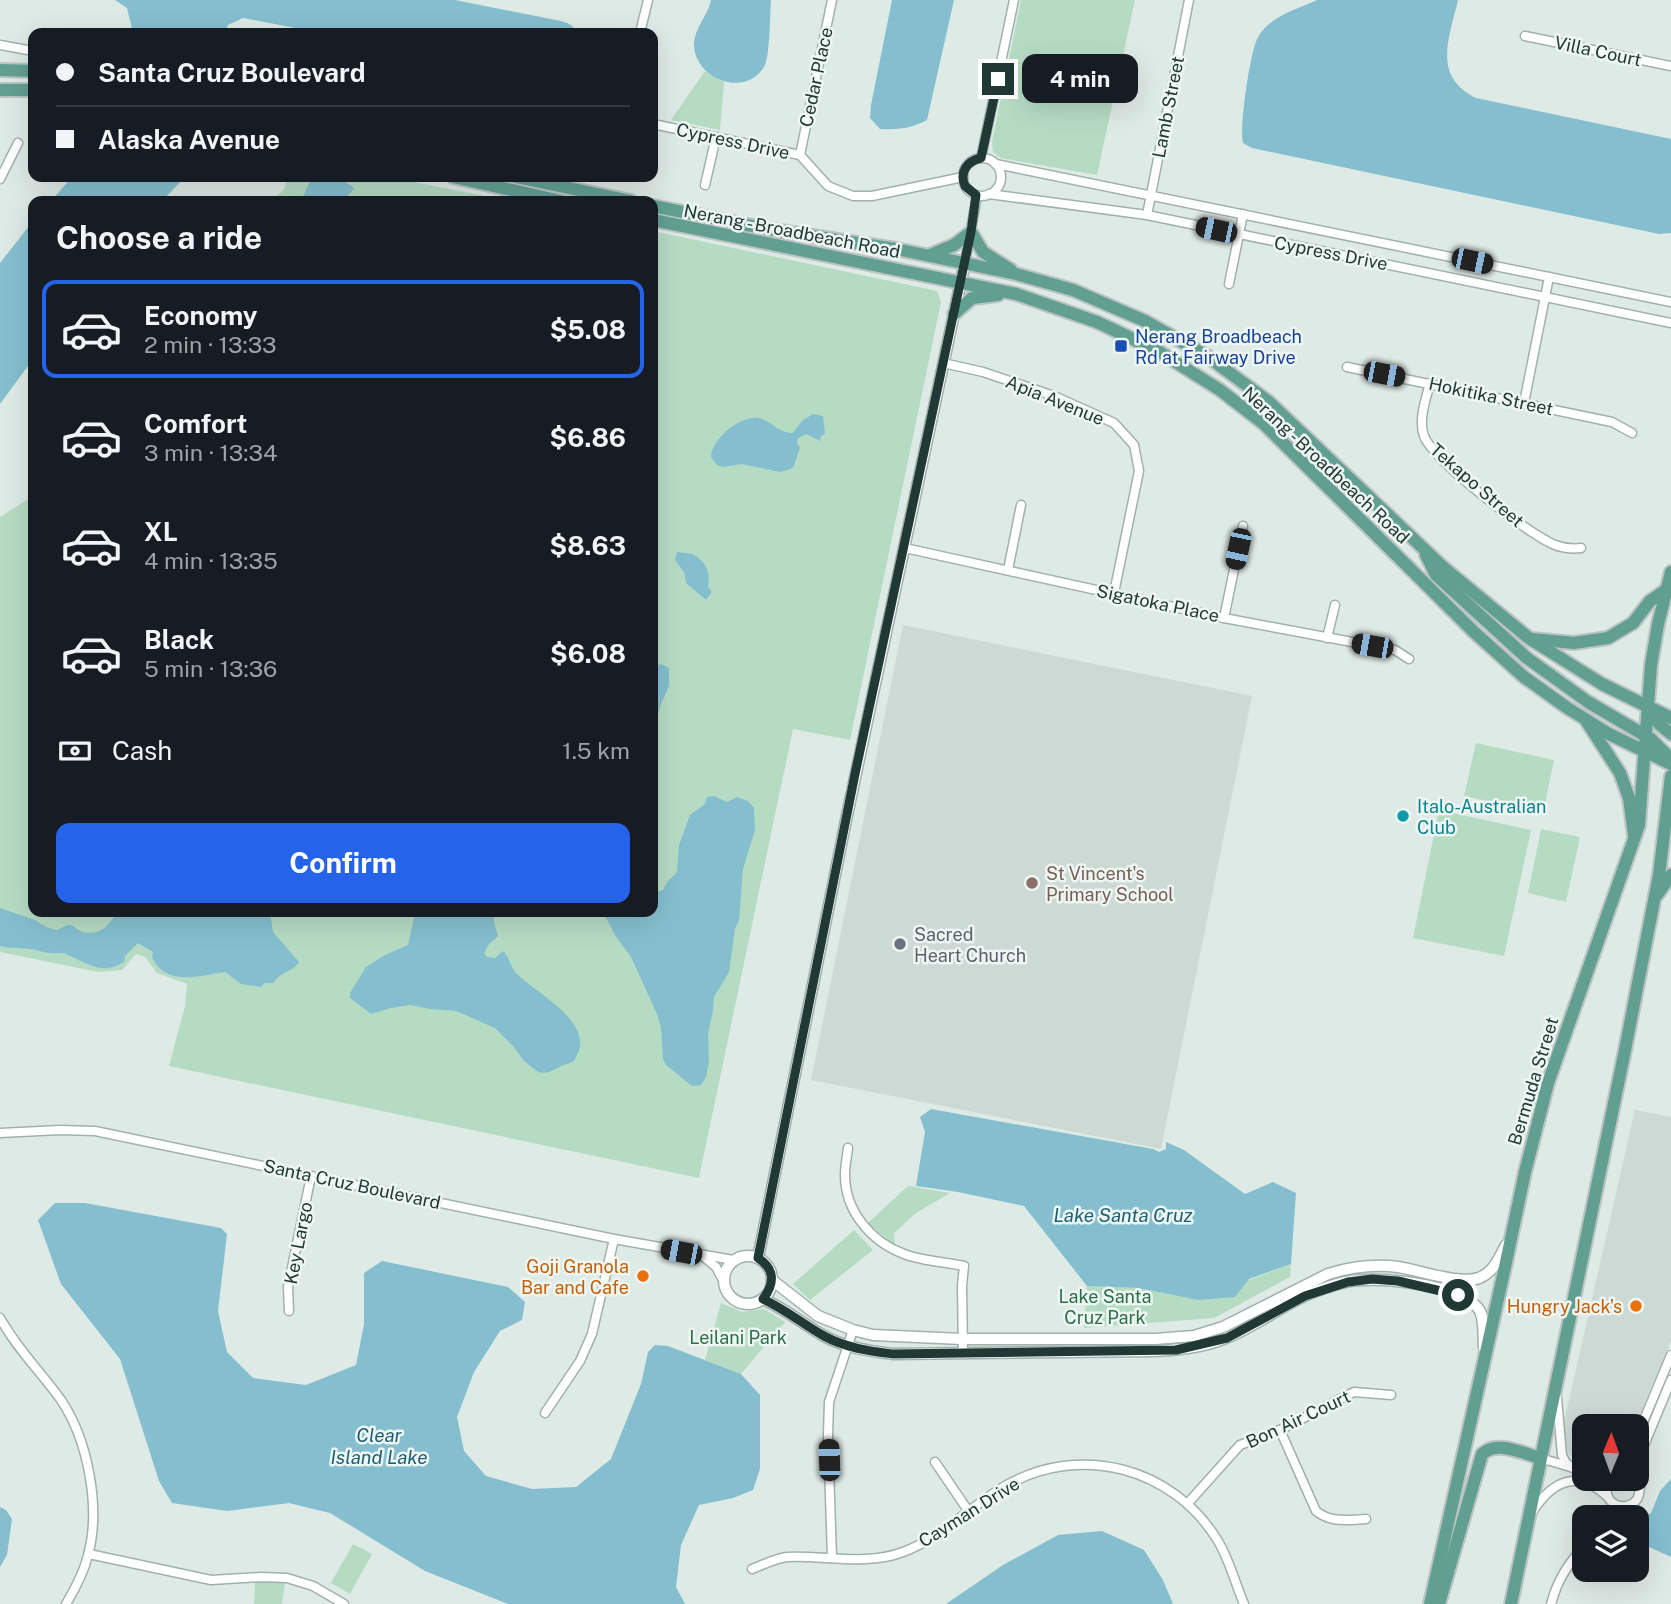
<!DOCTYPE html>
<html lang="en">
<head>
<meta charset="utf-8">
<style>
	:root { --surface:#171b24; --page:#20242c; --text:#f1f3f6; --muted:#9ea1a6; --line:#363941; --accent:#2563eb }
	body { margin:0; font-family:"Public Sans",sans-serif; background:var(--page); color:var(--text); height:100vh; display:flex; flex-direction:column; font-size:26px; white-space:nowrap }
	* { box-sizing:border-box; margin:0 }
	p { font-size:23px; color:var(--muted) }
	.icon { flex:none; width:38px; height:38px; fill:none; stroke:currentColor; stroke-width:2; stroke-linecap:round; stroke-linejoin:round }
	.map { position:relative; flex:1; overflow:hidden }
	.drawer { position:absolute; left:28px; top:196px; width:630px; height:721px; display:flex; flex-direction:column; background:var(--surface); border-radius:14px; box-shadow:0 7px 28px #0002 }
	.drawer>* { flex:none }
	.guide { position:absolute; left:28px; top:28px; width:630px; height:154px; border-radius:14px; box-shadow:0 7px 28px #0002; display:grid; align-content:center; height:154px; padding:0 28px; background:var(--surface) }
	.needle { width:46px; rotate:1deg }
	.controls { position:absolute; left:1572px; top:1414px; display:grid; gap:14px }
	.controls a { display:grid; place-items:center; width:77px; height:77px; border-radius:14px; background:var(--surface); box-shadow:0 7px 28px #0002; font-size:35px }
	.end { position:absolute; width:32px; height:32px; margin:-16px; border:9px solid #203934; background:#fff; box-shadow:0 0 0 4px #fff }
	.from { border-radius:50% }
	.bubble { position:absolute; height:49px; border-radius:14px; background:var(--surface); box-shadow:0 7px 28px #0002; font-size:23px; font-weight:700; line-height:49px; text-align:center }
	.car { position:absolute; width:21px; height:42px; margin:-21px -10px; border-radius:9px; box-shadow:0 0 5px 2px #0007; background:linear-gradient(#222 24%,#8ab4d8 0 40%,#222 0 76%,#8ab4d8 0 86%,#222 0) }
	.guide b { display:flex; align-items:center; gap:24px; height:66px; font-size:26px }
	.guide b+b { border-top:2px solid var(--line) }
	.guide i { width:18px; height:18px; background:var(--text) }
	ul { padding:0; list-style:none }
	li { display:flex; align-items:center; gap:21px; height:98px; margin:0 14px 10px; padding:0 14px; border:4px solid transparent; border-radius:14px }
	li div { flex:1 }
	li b { display:block; font-size:26px }
	li em { font-style:normal; font-weight:700 }
	li.selected { border-color:var(--accent) }
	li>.icon { width:63px; height:63px; stroke-width:1.5 }
	h2 { padding:0 28px; font-size:32px; line-height:84px }
	.pay { display:flex; align-items:center; gap:18px; height:77px; padding:0 28px; font-size:26px }
	.pay p { margin-inline-start:auto }
	.primary-button { display:flex; gap:14px; margin-top:auto; padding:14px 28px }
	.primary-button a { flex:1; height:80px; border-radius:14px; background:var(--accent); color:#fff; font-size:28px; font-weight:700; line-height:80px; text-align:center }
	.map>svg:first-child { display:block }
	.built { fill:#ccd9d4 }
	.green { fill:#b6dbc3 }
	.water { fill:#85bfcf }
	.lines { fill:none; stroke-linecap:round; stroke-linejoin:round }
	.minor-casing { stroke:#a1b1ac; stroke-width:11 }
	.tertiary-casing { stroke:#a1b1ac; stroke-width:13 }
	.primary-casing { stroke:#bcc4c2; stroke-width:16 }
	.minor { stroke:#fff; stroke-width:8 }
	.tertiary { stroke:#fff; stroke-width:10 }
	.primary { stroke:#629f93; stroke-width:12 }
	.route { stroke:#203934; stroke-width:9 }
	.transit-dot { fill:#1a4fb4; stroke:#eef6f3; stroke-width:2.5 }
	.culture-dot { fill:#0f9aa8; stroke:#eef6f3; stroke-width:2.5 }
	.education-dot { fill:#8d6e63; stroke:#eef6f3; stroke-width:2.5 }
	.worship-dot { fill:#6b7280; stroke:#eef6f3; stroke-width:2.5 }
	.food-dot { fill:#e8710a; stroke:#eef6f3; stroke-width:2.5 }
	.labels { text-anchor:middle; dominant-baseline:central; stroke-width:5; stroke-linejoin:round; paint-order:stroke }
	.street-label { font-size:18px; fill:#203934; stroke:#eef6f3 }
	.transit-label { font-size:18px; fill:#164399; stroke:#eef6f3; text-anchor:start }
	.culture-label { font-size:18px; fill:#0d838f; stroke:#eef6f3; text-anchor:start }
	.education-label { font-size:18px; fill:#785e54; stroke:#eef6f3; text-anchor:start }
	.worship-label { font-size:18px; fill:#5b616d; stroke:#eef6f3; text-anchor:start }
	.food-label { font-size:18px; fill:#c56008; stroke:#eef6f3; text-anchor:end }
	.park-label { font-size:18px; fill:#2a6f49; stroke:#eef6f3 }
	.water-label { font-size:19px; font-style:italic; fill:#1b5f74; stroke:#eef6f3 }
</style>
</head>
<body>
<div class="map">
<svg width="1671" height="1604" viewBox="0 0 1671 1604">
	<rect width="100%" height="100%" fill="#deeae5"/>
	<!-- built -->
	<g class="built">
		<polygon points="903,625 1252,696 1161,1149 811,1080"/>
		<polygon points="1635,1110 1671,1117 1671,1341 1635,1426 1584,1426 1584,1465 1579,1464 1567,1451 1564,1422"/>
	</g>
	<!-- green -->
	<g class="green">
		<polygon points="1021,0 1135,0 1097,175 1001,158 993,152 992,142"/>
		<polygon points="705,71 724,82 720,130 671,120"/>
		<polygon points="288,177 388,177 511,201 271,201 284,190"/>
		<polygon points="653,231 937,291 941,302 850,740 793,729 699,1178 169,1066 185,1006 187,984 157,973 145,957 136,954 122,970 98,972 0,952 0,517 33,496 33,912 653,912"/>
		<polygon points="1476,743 1554,760 1543,813 1464,796"/>
		<polygon points="1439,810 1531,830 1504,956 1413,938"/>
		<polygon points="1541,829 1580,837 1566,902 1528,893"/>
		<polygon points="908,1186 950,1193 916,1213 894,1233 895,1246 868,1223"/>
		<polygon points="854,1230 873,1250 810,1300 793,1284"/>
		<polygon points="1291,1264 1290,1277 1214,1318 1084,1328 1087,1286 1138,1288 1198,1300"/>
		<polygon points="721,1303 742,1312 764,1309 785,1322 741,1374 705,1360"/>
		<polygon points="353,1544 372,1554 350,1594 331,1583"/>
		<polygon points="270,1581 285,1582 282,1604 254,1604 255,1583"/>
	</g>
	<!-- water -->
	<g class="water">
		<path d="M115 0H455L561 21C567 23 576 25 574 33H321L243 18 228 25 225 33H133L127 8Z"/>
		<path d="M711 0H771C770 14 770 54 765 65 747 99 695 80 694 45 694 28 708 16 711 0Z"/>
		<path d="M892 0H954L927 120C912 128 898 130 880 129L870 118 871 105Z"/>
		<path d="M1317 0H1458C1449 39 1432 76 1476 98L1671 139V233L1659 234 1252 148 1243 143C1239 128 1250 51 1258 37 1269 17 1297 9 1317 0Z"/>
		<polygon points="72,177 185,177 162,201 51,201"/>
		<path d="M312 177H339L354 188C344 207 319 201 301 201Z"/>
		<polygon points="33,221 33,359 0,404 0,263"/>
		<path d="M813 414 823 416 825 434 821 436 820 441 806 434 798 438 797 443 800 448 793 468 780 472 742 464 723 467 717 465 711 457C711 439 741 415 758 418 771 420 779 434 793 433L803 420Z"/>
		<path d="M677 552 693 554C706 562 711 572 708 587L712 592 706 600 686 583 684 572 675 560Z"/>
		<polygon points="661,664 669,668 669,686 661,704 653,733 653,671 656,666"/>
		<polygon points="714,796 727,802 737,797 748,801 754,808 755,830 743,869 739,920 735,929 729,972 714,997 713,1011 708,1034 709,1061 706,1077 701,1085 692,1086 666,1065 663,1059 661,1028 657,1014 631,957 615,935 603,912 653,912 653,893 663,890 668,881 677,872 679,845 688,820 690,815 705,804 707,797"/>
		<path d="M0 908 35 920 46 927 57 930 67 925H72C88 941 109 931 116 912H270L273 932 299 962C294 972 280 971 274 983H265L261 987 241 984 225 972C199 976 166 987 152 957L153 952 138 943 125 956 124 962C100 977 85 961 63 953 49 954 48 953 35 950 23 947 12 949 0 946Z"/>
		<path d="M411 912H494V922L498 936 489 944 484 953 487 957 495 958 503 951C510 957 510 967 517 974 535 992 592 1021 578 1053 575 1059 575 1062 567 1064 556 1067 551 1075 538 1072L524 1061 513 1046 495 1028 456 1011 430 1009 410 1005 391 1008 371 1014 350 998V993L366 967 385 955 408 945 414 918Z"/>
		<polygon points="931,1109 1153,1149 1159,1152 1166,1149 1166,1142 1184,1150 1245,1194 1273,1182 1296,1193 1291,1264 1249,1279 1235,1297 1198,1300 1138,1288 1087,1286 1024,1206 958,1192 916,1186 925,1132 920,1117"/>
		<polygon points="55,1203 85,1203 221,1228 227,1234 218,1311 227,1352 253,1378 306,1385 356,1365 364,1324 364,1273 382,1261 508,1287 525,1302 522,1320 500,1331 474,1372 457,1417 464,1451 486,1476 532,1489 576,1487 611,1459 641,1384 648,1352 655,1345 668,1346 741,1374 760,1395 760,1469 753,1490 733,1498 699,1505 681,1545 676,1587 685,1604 508,1604 425,1571 330,1513 289,1503 227,1511 172,1503 159,1481 120,1359 61,1284 38,1220"/>
		<polygon points="1671,1479 1671,1557 1636,1541 1636,1521 1651,1513 1660,1491"/>
		<polygon points="0,1507 6,1510 12,1519 7,1555 0,1567"/>
		<polygon points="1102,1531 1144,1550 1163,1580 1173,1604 946,1604 1003,1565 1058,1535"/>
	</g>
	<g class="lines">
		<!-- minor casing -->
		<g class="minor-casing">
			<g id="minor">
				<polyline points="640,33 648,0"/>
				<polyline points="1525,36 1671,66"/>
				<polyline points="0,45 33,51"/>
				<polyline points="653,124 800,155 828,186 853,196 872,196 963,177"/>
				<polyline points="800,155 832,0"/>
				<circle cx="982" cy="177" r="19"/>
				<polyline points="981,158 1014,0"/>
				<polyline points="996,164 1671,302"/>
				<polyline points="0,179 18,143"/>
				<polyline points="705,185 716,137"/>
				<polyline points="989,194 1147,215 1671,323"/>
				<polyline points="1147,215 1189,0"/>
				<polyline points="965,262 977,196"/>
				<polyline points="1229,284 1243,214"/>
				<polyline points="943,363 983,372 1054,396 1114,423 1134,445 1139,471 1114,593"/>
				<polyline points="1347,367 1612,422 1632,433"/>
				<path d="M1430 383C1426 399 1418 420 1424 436 1433 460 1529 535 1555 545 1563 548 1572 549 1581 548"/>
				<polyline points="1524,403 1549,277"/>
				<polyline points="905,548 1224,618 1395,650 1409,659"/>
				<polyline points="1008,570 1021,505"/>
				<polyline points="1224,618 1243,526"/>
				<polyline points="1327,638 1335,605"/>
				<polyline points="0,1133 60,1130 95,1131 614,1239 733,1260"/>
				<path d="M848 1148C847 1157 845 1166 845 1175 845 1212 872 1242 904 1254 922 1261 945 1262 964 1266L962 1285 963 1353"/>
				<polyline points="705,1258 716,1267 723,1280"/>
				<polyline points="289,1311 288,1287 311,1176"/>
				<path d="M0 1318C17 1349 41 1372 61 1400 88 1440 101 1508 88 1555 84 1572 75 1589 66 1604"/>
				<polyline points="1557,1398 1562,1455 1566,1463 1573,1468"/>
				<polyline points="545,1413 580,1361 592,1334 614,1239"/>
				<path d="M1280 1430 1316 1511C1331 1523 1347 1520 1366 1519"/>
				<polyline points="1636,1439 1671,1355"/>
				<polyline points="1540,1458 1584,1471"/>
				<polyline points="935,1462 969,1512"/>
				<path d="M1611 1479C1592 1509 1645 1519 1639 1484"/>
				<polyline points="1640,1488 1638,1460 1671,1380"/>
				<polyline points="1188,1503 1240,1445 1280,1430 1354,1392 1391,1395"/>
				<path d="M1533 1511C1553 1480 1579 1469 1608 1497"/>
				<polyline points="89,1554 211,1580 261,1577 287,1578 313,1586 344,1604"/>
				<polyline points="832,1558 828,1435 829,1402 853,1330"/>
				<path d="M752 1569C763 1565 776 1558 787 1557 824 1555 867 1566 903 1552 941 1538 971 1506 1005 1486 1080 1443 1173 1467 1218 1541 1230 1561 1235 1583 1244 1604"/>
				<path d="M1551 1604C1557 1581 1567 1564 1584 1547"/>
			</g>
		</g>
		<!-- tertiary casing -->
		<g class="tertiary-casing">
			<g id="tertiary">
				<circle cx="748" cy="1280" r="24"/>
				<polyline points="758,1258 846,820 965,262"/>
				<path d="M772 1280 818 1316 853 1330 873 1335 962 1339H1155L1194 1336 1223 1327 1328 1274C1351 1267 1374 1264 1398 1267 1419 1270 1459 1285 1479 1278 1494 1272 1499 1258 1506 1245"/>
				<path d="M763 1299C785 1309 803 1324 824 1336 846 1348 870 1351 893 1354L1152 1351C1177 1350 1202 1348 1226 1338 1259 1325 1288 1300 1322 1289 1335 1284 1349 1280 1364 1280 1391 1278 1465 1286 1480 1311 1485 1321 1483 1337 1484 1348"/>
			</g>
		</g>
		<!-- primary casing -->
		<g class="primary-casing">
			<g id="primary">
				<polyline points="0,70 33,71"/>
				<polyline points="0,90 33,90"/>
				<polyline points="453,177 561,201"/>
				<polyline points="516,177 631,201"/>
				<polyline points="653,206 767,229 896,249 1016,274 1073,290 1145,321 1207,356 1269,402 1444,568 1530,639 1602,684 1671,718"/>
				<polyline points="653,220 1016,294 1097,322 1158,351 1220,390 1264,424 1474,632 1524,677 1566,707 1609,734 1671,764"/>
				<polyline points="930,255 954,245 971,232 983,252 1011,270"/>
				<polyline points="954,314 972,298 998,295"/>
				<polyline points="1426,555 1436,575 1527,658 1588,702 1651,739 1671,759"/>
				<polyline points="1532,639 1574,643 1608,638 1633,623 1650,601 1666,590"/>
				<polyline points="1648,709 1659,724 1671,734"/>
				<polyline points="1587,722 1620,773 1629,798 1634,835"/>
				<polyline points="1657,895 1671,875"/>
				<polyline points="1430,1604 1505,1267 1525,1172 1548,1083 1639,825 1651,665 1658,624 1671,572"/>
				<path d="M1439 1604 1482 1454C1497 1440 1522 1453 1540 1458"/>
				<polyline points="1511,1604 1625,1050 1659,875 1671,776"/>
			</g>
		</g>
		<!-- minor -->
		<use href="#minor" class="minor"/>
		<!-- tertiary -->
		<use href="#tertiary" class="tertiary"/>
		<!-- primary -->
		<use href="#primary" class="primary"/>
	</g>
	<g class="lines">
		<!-- route -->
		<path class="route" d="M998 79 981 158C967 161 959 172 965 186L976 195 971 232 855 774 758 1258C775 1269 775 1283 763 1299 786 1310 803 1324 824 1336 846 1348 870 1351 893 1354L1176 1350 1227 1338 1305 1296 1348 1282 1372 1279 1398 1281 1458 1295"/>
	</g>
	<!-- markers -->
	<rect class="transit-dot" x="1114" y="339" width="14" height="14" rx="3.5"/>
	<circle class="culture-dot" cx="1403" cy="816" r="7"/>
	<circle class="education-dot" cx="1032" cy="883" r="7"/>
	<circle class="worship-dot" cx="900" cy="944" r="7"/>
	<g class="food-dot">
		<circle cx="643" cy="1276" r="7"/>
		<circle cx="1636" cy="1306" r="7"/>
	</g>
	<g class="labels">
		<!-- street labels -->
		<g class="street-label">
			<text transform="translate(1598 51) rotate(12)">Villa Court</text>
			<text transform="translate(816 77) rotate(-78)">Cedar Place</text>
			<text transform="translate(1168 107) rotate(-79)">Lamb Street</text>
			<text transform="translate(733 141) rotate(12)">Cypress Drive</text>
			<text transform="translate(792 231) rotate(11)">Nerang - Broadbeach Road</text>
			<text transform="translate(1331 253) rotate(11)">Cypress Drive</text>
			<text transform="translate(1491 396) rotate(12)">Hokitika Street</text>
			<text transform="translate(1055 400) rotate(22)">Apia Avenue</text>
			<text transform="translate(1326 465) rotate(43)">Nerang - Broadbeach Road</text>
			<text transform="translate(1477 485) rotate(41)">Tekapo Street</text>
			<text transform="translate(1158 603) rotate(12)">Sigatoka Place</text>
			<text transform="translate(1533 1081) rotate(-73)">Bermuda Street</text>
			<text transform="translate(352 1184) rotate(12)">Santa Cruz Boulevard</text>
			<text transform="translate(298 1243) rotate(-79)">Key Largo</text>
			<text transform="translate(1298 1419) rotate(-25)">Bon Air Court</text>
			<text transform="translate(969 1512) rotate(-32)">Cayman Drive</text>
		</g>
		<!-- transit labels -->
		<g class="transit-label">
			<text x="1135" y="336">Nerang Broadbeach<tspan x="1135" dy="21">Rd at Fairway Drive</tspan></text>
		</g>
		<!-- culture labels -->
		<g class="culture-label">
			<text x="1417" y="806">Italo-Australian<tspan x="1417" dy="21">Club</tspan></text>
		</g>
		<!-- education labels -->
		<g class="education-label">
			<text x="1046" y="873">St Vincent's<tspan x="1046" dy="21">Primary School</tspan></text>
		</g>
		<!-- worship labels -->
		<g class="worship-label">
			<text x="914" y="934">Sacred<tspan x="914" dy="21">Heart Church</tspan></text>
		</g>
		<!-- food labels -->
		<g class="food-label">
			<text x="629" y="1266">Goji Granola<tspan x="629" dy="21">Bar and Cafe</tspan></text>
			<text x="1622" y="1306">Hungry Jack's</text>
		</g>
		<!-- park labels -->
		<g class="park-label">
			<text x="1105" y="1296">Lake Santa<tspan x="1105" dy="21">Cruz Park</tspan></text>
			<text x="738" y="1337">Leilani Park</text>
		</g>
		<!-- water labels -->
		<g class="water-label">
			<text x="1123" y="1215">Lake Santa Cruz</text>
			<text x="379" y="1435">Clear<tspan x="379" dy="22">Island Lake</tspan></text>
		</g>
	</g>
</svg>
<div class="controls">
<a><svg class="needle" viewBox="-14 -14 28 28"><path d="M0-13l5 13h-10z" fill="#e53935"/><path d="M0 13l5-13h-10z" fill="#9ea1a6"/></svg></a>
<a><svg class="icon" aria-label="layers" viewBox="0 0 24 24"><path d="M12 4l9 5-9 5-9-5zM3 14l9 5 9-5"/></svg></a>
</div>
<i class="end from" style="left:1458px;top:1295px"></i>
<i class="end" style="left:998px;top:79px"></i>
<div class="bubble" style="left:1022px;top:54px;width:116px">4 min</div>
<i class="car" style="left:1216px;top:230px;rotate:282deg"></i>
<i class="car" style="left:1472px;top:261px;rotate:102deg"></i>
<i class="car" style="left:1384px;top:374px;rotate:101deg"></i>
<i class="car" style="left:1238px;top:549px;rotate:192deg"></i>
<i class="car" style="left:1372px;top:646px;rotate:280deg"></i>
<i class="car" style="left:681px;top:1252px;rotate:281deg"></i>
<i class="car" style="left:829px;top:1460px;rotate:358deg"></i>
<div class="guide">
<b><i class="from"></i>Santa Cruz Boulevard</b>
<b><i></i>Alaska Avenue</b>
</div>
<section class="drawer">
<h2>Choose a ride</h2>
<ul>
<li class="selected"><svg class="icon" aria-label="car" viewBox="0 0 24 24"><path d="M5 17H2v-5l4-1 3-4h7l3 4 3 1v5h-3M9 17h6M6 11h13"/><circle cx="7" cy="17" r="2"/><circle cx="17" cy="17" r="2"/></svg><div><b>Economy</b><p>2 min · 13:33</p></div><em>$5.08</em></li>
<li><svg class="icon" aria-label="car" viewBox="0 0 24 24"><path d="M5 17H2v-5l4-1 3-4h7l3 4 3 1v5h-3M9 17h6M6 11h13"/><circle cx="7" cy="17" r="2"/><circle cx="17" cy="17" r="2"/></svg><div><b>Comfort</b><p>3 min · 13:34</p></div><em>$6.86</em></li>
<li><svg class="icon" aria-label="car" viewBox="0 0 24 24"><path d="M5 17H2v-5l4-1 3-4h7l3 4 3 1v5h-3M9 17h6M6 11h13"/><circle cx="7" cy="17" r="2"/><circle cx="17" cy="17" r="2"/></svg><div><b>XL</b><p>4 min · 13:35</p></div><em>$8.63</em></li>
<li><svg class="icon" aria-label="car" viewBox="0 0 24 24"><path d="M5 17H2v-5l4-1 3-4h7l3 4 3 1v5h-3M9 17h6M6 11h13"/><circle cx="7" cy="17" r="2"/><circle cx="17" cy="17" r="2"/></svg><div><b>Black</b><p>5 min · 13:36</p></div><em>$6.08</em></li>
</ul>
<div class="pay"><svg class="icon" aria-label="cash" viewBox="0 0 24 24"><path d="M3 7h18v10H3z"/><circle cx="12" cy="12" r="2"/></svg>Cash<p>1.5 km</p></div>
<div class="primary-button"><a>Confirm</a></div>
</section>
</div>
</body>
</html>
